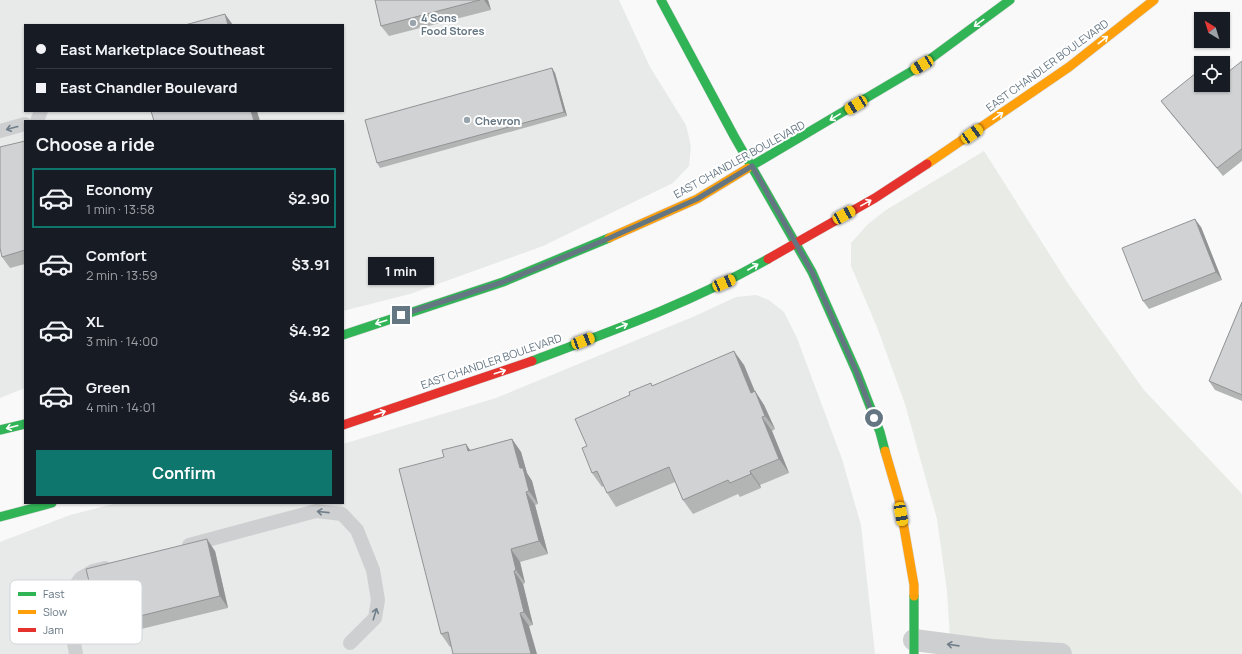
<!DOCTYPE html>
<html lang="en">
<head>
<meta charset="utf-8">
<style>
	:root { --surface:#171b24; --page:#242831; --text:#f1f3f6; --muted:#9ea1a6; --line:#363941; --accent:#0f766e }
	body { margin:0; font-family:Manrope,sans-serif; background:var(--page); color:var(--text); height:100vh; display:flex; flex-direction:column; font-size:15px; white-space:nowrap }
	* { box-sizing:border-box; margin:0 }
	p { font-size:13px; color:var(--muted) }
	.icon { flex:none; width:22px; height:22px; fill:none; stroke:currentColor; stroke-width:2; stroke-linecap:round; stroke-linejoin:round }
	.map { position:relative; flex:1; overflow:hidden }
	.sheet { position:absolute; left:24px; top:120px; width:320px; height:384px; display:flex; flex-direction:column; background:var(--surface); border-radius:0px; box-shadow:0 1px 3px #0004 }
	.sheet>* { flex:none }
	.guide { position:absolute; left:24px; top:24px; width:320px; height:88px; border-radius:0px; box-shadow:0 1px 3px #0004; display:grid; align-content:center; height:88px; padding:0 12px; background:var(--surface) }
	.needle { width:26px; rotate:322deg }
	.buttons { position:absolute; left:1194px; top:12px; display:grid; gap:8px }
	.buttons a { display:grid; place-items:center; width:36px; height:36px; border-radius:0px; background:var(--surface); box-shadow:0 1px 3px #0004; font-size:20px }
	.end { position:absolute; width:18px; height:18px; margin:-9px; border:5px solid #657683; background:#fff; box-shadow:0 0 0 2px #fff }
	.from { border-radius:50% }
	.bubble { position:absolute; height:28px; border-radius:0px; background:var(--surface); box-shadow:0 1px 3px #0004; font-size:13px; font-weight:700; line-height:28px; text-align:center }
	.car { position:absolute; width:12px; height:24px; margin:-12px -6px; border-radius:5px; box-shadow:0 0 3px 1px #0007; background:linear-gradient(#f5c518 24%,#345 0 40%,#f5c518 0 76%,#345 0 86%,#f5c518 0) }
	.guide b { display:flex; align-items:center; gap:14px; height:38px; font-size:15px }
	.guide b+b { border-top:1px solid var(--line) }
	.guide i { width:10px; height:10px; background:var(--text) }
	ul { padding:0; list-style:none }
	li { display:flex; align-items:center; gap:12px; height:60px; margin:0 8px 6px; padding:0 4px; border:2px solid transparent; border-radius:0px }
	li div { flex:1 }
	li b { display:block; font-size:15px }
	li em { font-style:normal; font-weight:700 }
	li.on { border-color:var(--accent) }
	li>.icon { width:36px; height:36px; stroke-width:1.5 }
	h2 { padding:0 12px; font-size:18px; line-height:48px }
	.cta { display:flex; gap:8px; margin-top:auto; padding:8px 12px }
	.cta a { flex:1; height:46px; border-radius:0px; background:var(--accent); color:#fff; font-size:16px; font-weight:700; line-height:46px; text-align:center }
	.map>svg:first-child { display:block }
	.built { fill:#e8e9e9; fill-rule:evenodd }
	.green { fill:#e8ebe6 }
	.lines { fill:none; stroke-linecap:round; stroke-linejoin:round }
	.fast-casing { stroke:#d5d6d7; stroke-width:10 }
	.slow-casing { stroke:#d5d6d7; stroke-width:10 }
	.jam-casing { stroke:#d5d6d7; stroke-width:10 }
	.lane { stroke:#cecfd0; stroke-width:14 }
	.street { stroke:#cecfd0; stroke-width:22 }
	.fast { stroke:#30b455; stroke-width:9 }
	.slow { stroke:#ff9f0a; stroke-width:9 }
	.jam { stroke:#e5322d; stroke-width:9 }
	.wall { fill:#b3b5b5 }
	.shaded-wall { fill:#929394 }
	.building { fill:#d0d2d3; stroke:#929394 }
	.oneway { stroke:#fff }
	.oneway2 { stroke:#707f8b }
	.route { stroke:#657683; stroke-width:5 }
	.poi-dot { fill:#99a4ac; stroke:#fff; stroke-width:1.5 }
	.labels { text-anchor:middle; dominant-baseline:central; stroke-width:4; stroke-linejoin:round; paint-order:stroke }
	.poi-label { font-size:11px; font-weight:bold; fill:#657683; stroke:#fff; text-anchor:start }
	.street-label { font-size:11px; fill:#657683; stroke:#fff }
	.key { fill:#fff; stroke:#d1d6da; stroke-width:1 }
	.key-label { font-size:11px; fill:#657683 }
</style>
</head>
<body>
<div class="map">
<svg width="1242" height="654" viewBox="0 0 1242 654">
	<rect width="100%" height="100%" fill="#f9f9f9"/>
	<!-- built -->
	<g class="built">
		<path d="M0 0H619L650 67 686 125 691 146 689 166 673 183 543 246 410 294 343 311V121H25V388L0 398ZM25 25H343V111H25Z"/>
		<polygon points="756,295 769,300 784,312 797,338 842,459 861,525 875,654 0,654 0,542 70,515 117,503 343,503 343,444 496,398 695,316 736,297"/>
	</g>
	<!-- green -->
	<polygon class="green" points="984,151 1069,285 1144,390 1242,494 1242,654 951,654 947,591 937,519 905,404 877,327 851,266 851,243 868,224 886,210"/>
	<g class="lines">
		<!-- fast casing -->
		<g class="fast-casing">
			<g id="fast">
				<polyline points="661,0 734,136 812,272 857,373 880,432 885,451"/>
				<polyline points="748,168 922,65 1010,0"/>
				<polyline points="343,335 503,282 609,238"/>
				<path d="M532 361C612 331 693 302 768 259"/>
				<polyline points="0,430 25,424"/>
				<polyline points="0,517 52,503"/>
				<polyline points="914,596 914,654"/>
			</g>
		</g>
		<!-- slow casing -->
		<g class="slow-casing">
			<g id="slow">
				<polyline points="927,164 1069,67 1154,0"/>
				<polyline points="609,238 697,199 748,168"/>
				<polyline points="885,451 899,499 914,585 914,596"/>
			</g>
		</g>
		<!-- jam casing -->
		<g class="jam-casing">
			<g id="jam">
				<polyline points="768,259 875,198 927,164"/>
				<polyline points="343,425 532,361"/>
			</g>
		</g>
		<!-- lane -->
		<g class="lane">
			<polyline points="37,121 41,111"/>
			<polyline points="0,131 25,124"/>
			<polyline points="189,545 316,511 342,514 357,530 373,570 378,600 375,618 350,643"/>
			<polyline points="76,654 70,620 72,590 81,578 93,571 105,568"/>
		</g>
		<!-- street -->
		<polyline class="street" points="914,640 991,650 1061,654"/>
		<!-- fast -->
		<use href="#fast" class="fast"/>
		<!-- slow -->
		<use href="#slow" class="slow"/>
		<!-- jam -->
		<use href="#jam" class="jam"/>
	</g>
	<!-- wall -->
	<g class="wall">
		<polygon points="375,0 488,0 491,10 389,36 381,26"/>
		<polygon points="1242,61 1242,161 1223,176 1167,109 1161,101 1223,85"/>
		<polygon points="552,68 555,73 567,116 380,168 377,163"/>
		<polygon points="25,141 25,264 10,268 2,257"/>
		<polygon points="1201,227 1222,280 1149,309 1143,301"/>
		<polygon points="1242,302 1242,401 1215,390 1209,381"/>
		<polygon points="744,365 755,391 764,405 775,429 772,431 789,473 760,485 761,488 740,497 738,494 693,514 683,500 675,482 616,507 607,493 604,486 602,487 592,473 587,446 653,386"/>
		<polygon points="512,439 521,452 527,473 532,481 538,504 535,505 548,554 520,562 525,583 523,584 533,625 450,647 441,634 444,457"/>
		<polygon points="215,551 228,608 108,637 100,626"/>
	</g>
	<!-- shaded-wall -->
	<g class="shaded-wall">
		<polygon points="484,0 488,0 491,10"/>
		<polygon points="225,14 233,25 228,25"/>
		<polygon points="552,68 555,73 567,116 564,112"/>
		<polygon points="251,111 257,111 260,121 254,121"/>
		<polygon points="1195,219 1201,227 1222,280 1216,272"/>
		<polygon points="734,351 744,365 761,407 751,393"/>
		<polygon points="755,391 764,405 775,429 765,416"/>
		<polygon points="762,417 772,431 789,473 779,459"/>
		<polygon points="512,439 521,452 527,473 532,481 538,504 529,491 520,468"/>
		<polygon points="466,444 475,457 468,451"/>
		<polygon points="750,471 760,485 761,488 751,474"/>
		<polygon points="526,492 535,505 548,554 539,541"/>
		<polygon points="207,539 215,551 228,608 220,596"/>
		<polygon points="511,549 520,562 525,583 516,570"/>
		<polygon points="514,571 523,584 533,625 524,612"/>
		<polygon points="520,613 529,626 537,654 531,654"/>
	</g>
	<!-- building -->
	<g class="building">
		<polygon points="375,0 480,0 381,26"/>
		<polygon points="225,14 228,25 185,25"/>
		<polygon points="1242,61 1242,149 1217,168 1161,101 1201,69 1201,85 1223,85 1223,76"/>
		<polygon points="552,68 564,112 377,163 365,120"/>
		<polygon points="151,111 251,111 254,121 154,121"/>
		<polygon points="25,141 25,250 2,257 0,248 0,147"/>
		<polygon points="1195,219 1216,272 1143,301 1122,248"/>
		<polygon points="1242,302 1242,395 1209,381"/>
		<polygon points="734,351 751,393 755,391 765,416 762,417 779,459 750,471 751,474 730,483 728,480 683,500 669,467 607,493 597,471 592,473 582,448 587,446 575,419 630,395 629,392 651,383 652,386"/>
		<polygon points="512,439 520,468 523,468 529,491 526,492 539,541 511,549 516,570 514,571 524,612 520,613 531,654 453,654 448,632 441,634 399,469 444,457 442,450 466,444 468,451"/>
		<polygon points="207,539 220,596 100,626 86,569"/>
	</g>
	<!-- one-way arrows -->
	<defs><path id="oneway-shaft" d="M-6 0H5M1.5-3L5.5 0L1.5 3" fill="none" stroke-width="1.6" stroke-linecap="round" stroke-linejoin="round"/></defs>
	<g class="oneway">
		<use href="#oneway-shaft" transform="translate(979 23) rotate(144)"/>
		<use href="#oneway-shaft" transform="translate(1103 40) rotate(-38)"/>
		<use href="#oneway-shaft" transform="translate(998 116) rotate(-35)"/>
		<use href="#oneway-shaft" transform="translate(835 117) rotate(149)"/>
		<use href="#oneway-shaft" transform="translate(866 203) rotate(-29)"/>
		<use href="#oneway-shaft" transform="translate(753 267) rotate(-30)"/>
		<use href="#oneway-shaft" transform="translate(381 322) rotate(162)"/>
		<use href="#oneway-shaft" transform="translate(622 326) rotate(-21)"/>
		<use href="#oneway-shaft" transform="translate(500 372) rotate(-18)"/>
		<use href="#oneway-shaft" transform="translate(380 413) rotate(-19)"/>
		<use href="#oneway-shaft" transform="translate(12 427) rotate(165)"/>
	</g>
	<g class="oneway2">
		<use href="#oneway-shaft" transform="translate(12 128) rotate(165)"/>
		<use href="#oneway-shaft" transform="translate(323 512) rotate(-174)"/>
		<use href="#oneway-shaft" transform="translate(375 614) rotate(-73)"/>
		<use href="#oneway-shaft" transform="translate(953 645) rotate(-172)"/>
	</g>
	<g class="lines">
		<!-- route -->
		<polyline class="route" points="401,315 503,282 605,240 697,199 752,166 812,272 857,373 874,418"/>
	</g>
	<!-- markers -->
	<g class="poi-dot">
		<circle cx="413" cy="23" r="4"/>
		<circle cx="467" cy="120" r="4"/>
	</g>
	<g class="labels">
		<!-- poi labels -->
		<g class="poi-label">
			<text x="421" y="17">4 Sons<tspan x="421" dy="13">Food Stores</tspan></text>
			<text x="475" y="120">Chevron</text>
		</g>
		<!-- street labels -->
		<g class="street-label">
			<text transform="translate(1047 65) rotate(-36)">EAST CHANDLER BOULEVARD</text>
			<text transform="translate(739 159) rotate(-29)">EAST CHANDLER BOULEVARD</text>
			<text transform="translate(491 361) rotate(-19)">EAST CHANDLER BOULEVARD</text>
		</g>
	</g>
	<!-- legend -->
	<rect x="10" y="580" width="132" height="64" rx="6" class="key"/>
	<rect x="18" y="592" width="18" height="4" fill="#30b455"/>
	<rect x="18" y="610" width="18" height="4" fill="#ff9f0a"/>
	<rect x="18" y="628" width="18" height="4" fill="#e5322d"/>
	<g class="key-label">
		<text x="43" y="598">Fast</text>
		<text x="43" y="616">Slow</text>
		<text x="43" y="634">Jam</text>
	</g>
</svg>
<div class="buttons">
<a><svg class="needle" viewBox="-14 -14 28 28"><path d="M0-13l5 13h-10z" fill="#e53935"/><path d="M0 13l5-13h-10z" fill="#9ea1a6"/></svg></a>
<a><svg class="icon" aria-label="locate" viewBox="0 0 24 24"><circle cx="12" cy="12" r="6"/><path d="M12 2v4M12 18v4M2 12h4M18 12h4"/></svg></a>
</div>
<i class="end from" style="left:874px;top:418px"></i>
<i class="end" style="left:401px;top:315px"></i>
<div class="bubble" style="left:368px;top:257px;width:66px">1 min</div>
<i class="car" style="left:922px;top:65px;rotate:239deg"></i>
<i class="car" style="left:856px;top:105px;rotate:239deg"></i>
<i class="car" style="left:972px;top:134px;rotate:55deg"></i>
<i class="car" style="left:844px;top:215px;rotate:61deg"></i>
<i class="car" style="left:724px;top:283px;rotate:67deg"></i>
<i class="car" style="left:583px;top:341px;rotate:69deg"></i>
<i class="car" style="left:901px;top:514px;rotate:170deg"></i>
<div class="guide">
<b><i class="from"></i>East Marketplace Southeast</b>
<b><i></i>East Chandler Boulevard</b>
</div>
<section class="sheet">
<h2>Choose a ride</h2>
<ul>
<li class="on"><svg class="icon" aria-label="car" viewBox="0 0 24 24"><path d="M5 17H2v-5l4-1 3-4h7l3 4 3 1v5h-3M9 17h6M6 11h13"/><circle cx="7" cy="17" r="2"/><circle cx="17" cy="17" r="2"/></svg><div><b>Economy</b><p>1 min · 13:58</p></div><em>$2.90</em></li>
<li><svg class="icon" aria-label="car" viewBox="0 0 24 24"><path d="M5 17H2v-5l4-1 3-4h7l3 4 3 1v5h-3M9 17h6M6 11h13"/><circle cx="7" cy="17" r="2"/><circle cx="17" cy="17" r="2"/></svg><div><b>Comfort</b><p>2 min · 13:59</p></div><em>$3.91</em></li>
<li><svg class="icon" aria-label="car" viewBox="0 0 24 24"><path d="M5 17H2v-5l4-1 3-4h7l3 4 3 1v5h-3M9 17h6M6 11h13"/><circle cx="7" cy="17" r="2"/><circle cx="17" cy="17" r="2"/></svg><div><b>XL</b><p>3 min · 14:00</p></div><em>$4.92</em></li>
<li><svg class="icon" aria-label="car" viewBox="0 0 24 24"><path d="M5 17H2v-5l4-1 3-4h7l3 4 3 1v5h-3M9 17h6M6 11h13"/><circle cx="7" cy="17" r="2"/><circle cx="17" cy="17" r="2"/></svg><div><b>Green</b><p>4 min · 14:01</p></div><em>$4.86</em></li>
</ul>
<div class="cta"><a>Confirm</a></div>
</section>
</div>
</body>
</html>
